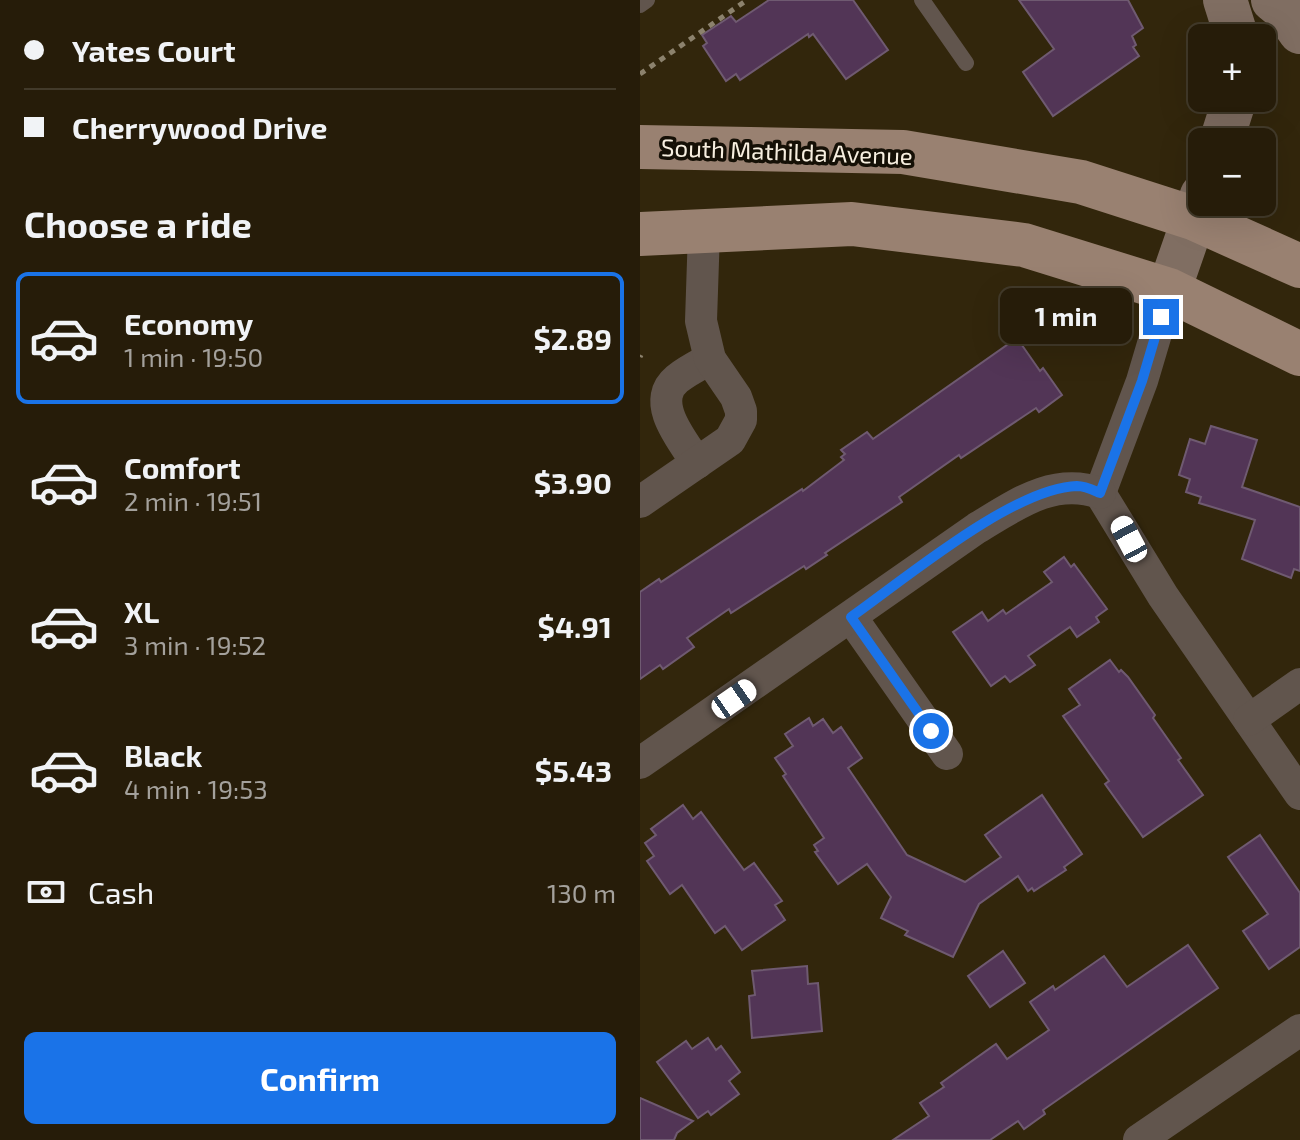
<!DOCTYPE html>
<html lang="en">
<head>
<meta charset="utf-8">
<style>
	:root { --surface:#261c09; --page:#322917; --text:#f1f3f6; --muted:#a4a19c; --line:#423a2a; --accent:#1a73e8 }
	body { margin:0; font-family:"Exo 2",sans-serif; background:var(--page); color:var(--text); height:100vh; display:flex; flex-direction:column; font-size:30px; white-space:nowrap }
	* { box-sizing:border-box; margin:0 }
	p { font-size:26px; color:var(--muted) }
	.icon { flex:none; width:44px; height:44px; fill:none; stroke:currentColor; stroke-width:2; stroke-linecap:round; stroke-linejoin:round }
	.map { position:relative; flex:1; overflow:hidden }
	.sheet { display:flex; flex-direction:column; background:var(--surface); width:640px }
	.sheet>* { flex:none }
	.guide { display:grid; align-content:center; height:176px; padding:0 24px; background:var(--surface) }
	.controls { position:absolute; left:548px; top:24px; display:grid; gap:16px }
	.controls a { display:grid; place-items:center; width:88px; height:88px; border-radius:12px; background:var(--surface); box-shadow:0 8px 32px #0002,0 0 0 2px var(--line); font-size:40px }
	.end { position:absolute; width:36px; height:36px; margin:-18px; border:10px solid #1a73e8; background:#fff; box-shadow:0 0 0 4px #fff }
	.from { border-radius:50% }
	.bubble { position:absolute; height:56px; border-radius:12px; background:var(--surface); box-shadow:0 8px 32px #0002,0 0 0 2px var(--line); font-size:26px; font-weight:700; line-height:56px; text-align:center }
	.car { position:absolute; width:24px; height:48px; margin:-24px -12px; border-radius:10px; box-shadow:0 0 6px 2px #0007; background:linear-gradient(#fff 24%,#345 0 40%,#fff 0 76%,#345 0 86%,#fff 0) }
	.guide b { display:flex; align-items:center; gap:28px; height:76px; font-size:30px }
	.guide b+b { border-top:2px solid var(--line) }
	.guide i { width:20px; height:20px; background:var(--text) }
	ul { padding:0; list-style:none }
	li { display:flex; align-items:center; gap:24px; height:132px; margin:0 16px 12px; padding:0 8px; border:4px solid transparent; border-radius:12px }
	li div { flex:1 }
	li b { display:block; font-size:30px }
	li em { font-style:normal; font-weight:700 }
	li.on { border-color:var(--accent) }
	li>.icon { width:72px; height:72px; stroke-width:1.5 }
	h2 { padding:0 24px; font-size:36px; line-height:96px }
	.pay { display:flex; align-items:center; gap:20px; height:88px; padding:0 24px; font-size:30px }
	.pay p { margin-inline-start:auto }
	.button { display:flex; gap:16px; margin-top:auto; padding:16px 24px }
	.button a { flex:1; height:92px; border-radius:12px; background:var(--accent); color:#fff; font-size:32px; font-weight:700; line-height:92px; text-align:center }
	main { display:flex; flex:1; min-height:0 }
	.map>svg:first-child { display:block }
	.building { fill:#523556; stroke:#6f5a71; stroke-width:2 }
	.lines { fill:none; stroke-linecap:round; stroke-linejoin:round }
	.path { stroke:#8c826d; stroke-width:5; stroke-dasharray:6 6; stroke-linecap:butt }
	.lane { stroke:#61554d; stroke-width:16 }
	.street { stroke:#61554d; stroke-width:32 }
	.secondary { stroke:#806e62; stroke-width:44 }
	.primary { stroke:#998171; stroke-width:44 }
	.route { stroke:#1a73e8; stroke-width:10 }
	.labels { text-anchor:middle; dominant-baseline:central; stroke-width:7; stroke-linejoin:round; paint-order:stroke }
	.street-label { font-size:24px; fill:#f7efe0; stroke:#151006 }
</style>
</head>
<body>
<main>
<section class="sheet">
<div class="guide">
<b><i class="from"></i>Yates Court</b>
<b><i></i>Cherrywood Drive</b>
</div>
<h2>Choose a ride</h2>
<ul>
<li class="on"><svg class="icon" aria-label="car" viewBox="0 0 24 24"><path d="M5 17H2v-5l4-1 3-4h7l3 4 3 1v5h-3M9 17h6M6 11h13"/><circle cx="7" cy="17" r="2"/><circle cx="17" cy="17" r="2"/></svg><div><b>Economy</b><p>1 min · 19:50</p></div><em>$2.89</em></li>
<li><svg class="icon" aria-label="car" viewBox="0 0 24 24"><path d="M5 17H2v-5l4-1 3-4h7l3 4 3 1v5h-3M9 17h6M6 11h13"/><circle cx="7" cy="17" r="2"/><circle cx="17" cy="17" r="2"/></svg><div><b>Comfort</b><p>2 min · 19:51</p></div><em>$3.90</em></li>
<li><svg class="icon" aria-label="car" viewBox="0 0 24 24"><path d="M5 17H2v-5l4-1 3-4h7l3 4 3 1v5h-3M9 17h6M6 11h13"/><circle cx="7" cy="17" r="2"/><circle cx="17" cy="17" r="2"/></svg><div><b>XL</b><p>3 min · 19:52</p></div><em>$4.91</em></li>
<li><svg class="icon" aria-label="car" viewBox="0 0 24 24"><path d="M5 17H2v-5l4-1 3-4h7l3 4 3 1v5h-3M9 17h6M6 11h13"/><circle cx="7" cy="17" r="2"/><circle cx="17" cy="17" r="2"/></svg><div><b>Black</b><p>4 min · 19:53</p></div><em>$5.43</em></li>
</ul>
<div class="pay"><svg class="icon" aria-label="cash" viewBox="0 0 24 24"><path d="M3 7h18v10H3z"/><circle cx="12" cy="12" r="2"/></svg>Cash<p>130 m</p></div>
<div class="button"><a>Confirm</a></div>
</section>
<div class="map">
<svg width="660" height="1140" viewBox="0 0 660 1140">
	<rect width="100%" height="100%" fill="#32260c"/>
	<!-- building -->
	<g class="building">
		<polygon points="129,0 213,0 248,50 206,79 173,34 169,37 168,34 100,80 96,74 86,81 63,46 67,43 62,35 91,16 96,22"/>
		<polygon points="379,0 488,0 503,28 492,36 496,45 493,47 499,56 413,116 383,72 414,49"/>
		<polygon points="377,338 400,371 403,368 422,395 399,412 396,408 321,458 319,455 259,497 262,502 185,553 187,555 166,569 164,566 91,613 89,609 47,638 54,647 23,669 20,665 0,679 0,592 19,579 21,582 162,489 163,491 204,460 201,457 205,454 201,450 227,432 233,439"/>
		<polygon points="571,426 617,440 602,487 660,507 660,571 654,569 651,578 602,559 615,520 559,503 561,497 546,492 550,479 539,475 550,439 565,444"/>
		<polygon points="424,557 431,567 434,564 467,609 456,617 459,622 437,637 430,627 388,656 395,665 370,682 365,676 351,686 313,632 342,612 348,621 363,610 366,614 412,582 404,572"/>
		<polygon points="470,660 479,672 481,670 488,677 515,715 513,718 541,758 538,760 563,795 503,837 465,784 469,781 423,716 440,705 429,689"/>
		<polygon points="169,718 173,726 183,719 193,733 201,727 222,758 208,768 267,855 325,882 361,857 345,835 402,795 442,854 424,867 426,870 394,891 392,888 388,891 378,876 339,904 313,957 265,935 268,931 241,918 251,897 227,864 198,884 175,852 178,851 174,845 184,838 143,776 146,774 135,758 153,746 145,734"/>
		<polygon points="43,805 53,819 61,812 104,870 114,863 142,901 135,905 145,920 102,950 85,926 75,933 42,885 30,894 7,861 14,856 5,843 16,835 11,829"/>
		<polygon points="620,835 660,893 660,947 629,969 603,931 628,914 588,857"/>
		<polygon points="548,945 578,988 403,1110 405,1114 384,1129 378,1121 350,1140 253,1140 289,1116 280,1103 304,1087 301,1083 356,1044 367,1059 409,1030 390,1002 413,986 415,990 464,956 487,987"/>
		<polygon points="363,951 385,983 350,1007 328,976"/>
		<polygon points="167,966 168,984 178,983 182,1031 112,1038 109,996 115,995 112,971"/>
		<polygon points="68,1038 76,1050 81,1046 100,1072 89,1081 99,1094 71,1115 68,1111 58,1118 17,1062 46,1041 52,1049"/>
		<polygon points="0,1098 53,1121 37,1133 34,1140 0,1140"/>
	</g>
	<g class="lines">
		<!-- path -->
		<g class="path">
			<polyline points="0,74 107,0"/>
			<polyline points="0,357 1,355"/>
		</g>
		<!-- lane -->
		<g class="lane">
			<polyline points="282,0 326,63"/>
			<polyline points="0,5 7,0"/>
		</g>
		<!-- street -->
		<g class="street">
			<path d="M57 463C43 441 9 402 37 379 47 371 59 365 70 359"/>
			<polyline points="460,493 523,596 660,794"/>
			<polyline points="460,493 502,381 529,290"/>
			<polyline points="0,502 90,440 101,420 101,411 96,397 70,359 61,321 64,231"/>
			<polyline points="211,617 307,754"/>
			<polyline points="609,720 660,684"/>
			<path d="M0 763 337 528C377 504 413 477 460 493"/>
			<polyline points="499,1140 660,1030"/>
		</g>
		<!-- secondary -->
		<g class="secondary">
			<polyline points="585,0 597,38"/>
			<polyline points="633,0 644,9 660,32"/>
			<polyline points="581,142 595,98"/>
			<polyline points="529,290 562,195"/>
		</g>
		<!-- primary -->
		<g class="primary">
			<polyline points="0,147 263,152 441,182 553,218 660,266"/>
			<polyline points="0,234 212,224 384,245 529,290 660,354"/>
		</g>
	</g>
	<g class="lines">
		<!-- route -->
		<path class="route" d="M291 731 211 617C265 579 373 488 437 486 445 486 453 490 460 493L502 381 521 317"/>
	</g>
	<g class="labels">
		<!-- street labels -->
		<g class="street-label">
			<text transform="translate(147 151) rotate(2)">South Mathilda Avenue</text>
		</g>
	</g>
</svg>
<div class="controls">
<a>+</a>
<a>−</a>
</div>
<i class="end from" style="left:291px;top:731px"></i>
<i class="end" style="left:521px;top:317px"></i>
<div class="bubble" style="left:360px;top:288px;width:132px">1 min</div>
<i class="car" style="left:489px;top:539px;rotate:332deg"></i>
<i class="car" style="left:94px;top:699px;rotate:55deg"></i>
</div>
</main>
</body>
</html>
